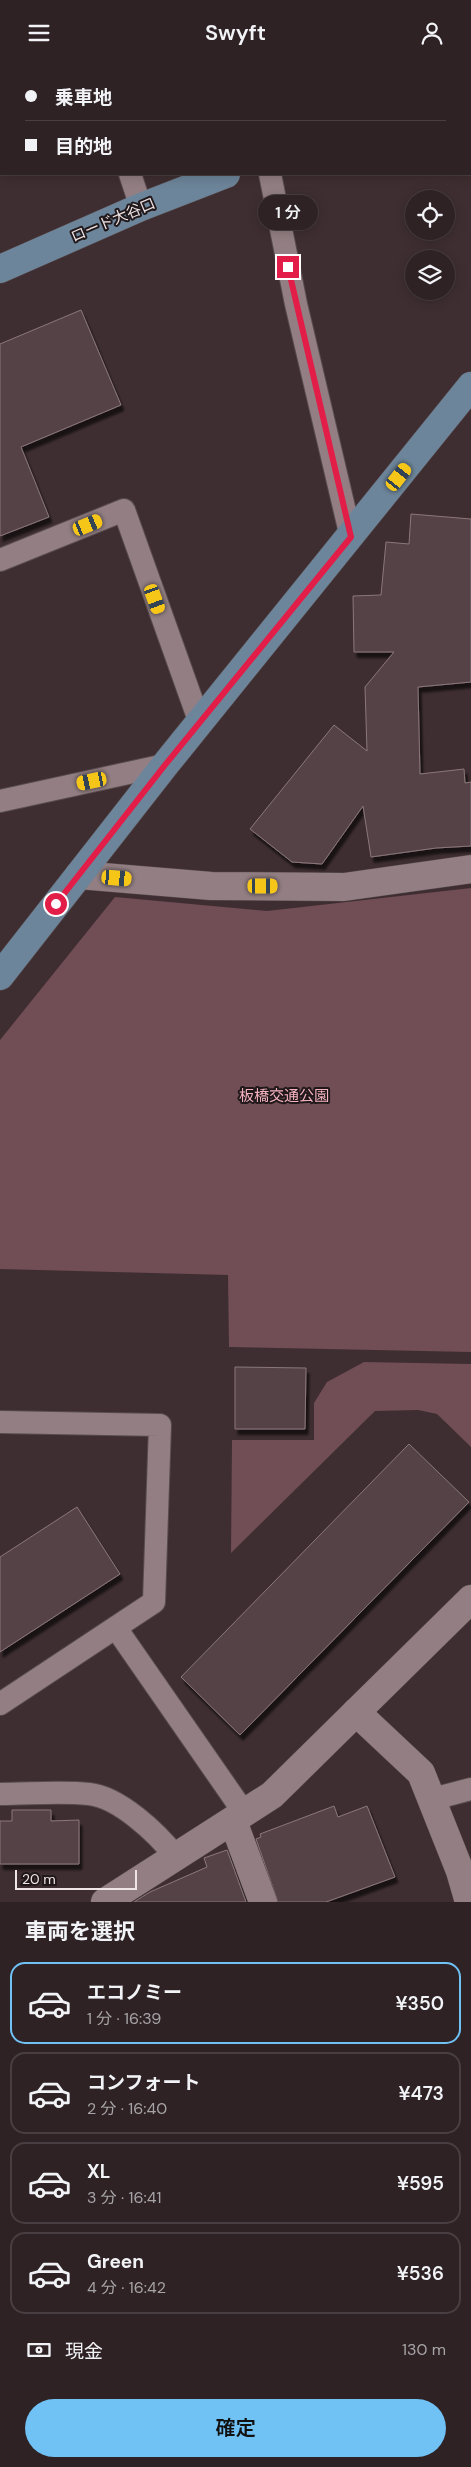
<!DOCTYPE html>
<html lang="ja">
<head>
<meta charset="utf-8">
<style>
	:root { --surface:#2e2225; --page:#3a2f32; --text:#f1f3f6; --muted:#a7a4a7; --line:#493f42; --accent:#70c1f4 }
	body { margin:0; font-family:"DM Sans","Noto Sans JP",sans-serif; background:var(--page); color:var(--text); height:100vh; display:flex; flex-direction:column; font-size:19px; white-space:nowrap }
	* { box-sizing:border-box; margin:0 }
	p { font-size:16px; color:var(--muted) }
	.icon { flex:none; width:28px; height:28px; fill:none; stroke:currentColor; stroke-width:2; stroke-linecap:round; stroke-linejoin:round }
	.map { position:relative; height:1837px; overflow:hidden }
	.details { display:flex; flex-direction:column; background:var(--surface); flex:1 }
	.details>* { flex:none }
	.banner { position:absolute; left:0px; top:0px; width:471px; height:110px; box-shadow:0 2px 12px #0003,0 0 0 1px var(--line); display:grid; align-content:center; height:110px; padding:0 25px; background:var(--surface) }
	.fabs { position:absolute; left:405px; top:125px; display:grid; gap:10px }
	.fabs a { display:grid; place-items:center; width:50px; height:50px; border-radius:50%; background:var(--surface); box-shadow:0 2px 12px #0003,0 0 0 1px var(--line); font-size:25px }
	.scale { position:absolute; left:15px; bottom:12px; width:122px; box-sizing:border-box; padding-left:5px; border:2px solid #efe4e6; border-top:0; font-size:14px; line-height:18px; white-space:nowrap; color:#efe4e6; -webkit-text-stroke:4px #20181a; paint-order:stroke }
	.end { position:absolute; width:22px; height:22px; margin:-11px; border:6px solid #e11d48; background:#fff; box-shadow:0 0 0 2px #fff }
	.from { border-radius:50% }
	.bubble { position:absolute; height:35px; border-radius:18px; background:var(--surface); box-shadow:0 2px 12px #0003,0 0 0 1px var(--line); font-size:16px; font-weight:600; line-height:35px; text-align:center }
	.car { position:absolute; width:15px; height:30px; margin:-15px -8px; border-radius:6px; box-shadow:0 0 4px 1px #0007; background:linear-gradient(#f5c518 24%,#345 0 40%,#f5c518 0 76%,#345 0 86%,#f5c518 0) }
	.banner b { display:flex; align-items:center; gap:18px; height:48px; font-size:19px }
	.banner b+b { border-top:1px solid var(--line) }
	.banner i { width:12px; height:12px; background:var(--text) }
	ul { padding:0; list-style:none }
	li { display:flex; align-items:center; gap:15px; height:82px; margin:0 10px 8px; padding:0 15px; border:2px solid var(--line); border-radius:15px }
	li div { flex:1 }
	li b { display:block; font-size:19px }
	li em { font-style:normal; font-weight:600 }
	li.selected { border-color:var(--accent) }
	li>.icon { width:45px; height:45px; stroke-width:1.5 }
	h2 { padding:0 25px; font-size:22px; line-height:60px }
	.pay { display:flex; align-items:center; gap:12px; height:55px; padding:0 25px; font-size:19px }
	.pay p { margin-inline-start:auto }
	.primary-button { display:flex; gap:10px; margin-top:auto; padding:10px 25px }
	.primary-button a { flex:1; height:58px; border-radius:30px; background:var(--accent); color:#111; font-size:20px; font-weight:600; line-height:58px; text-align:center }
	header { display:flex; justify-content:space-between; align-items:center; height:65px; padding:0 25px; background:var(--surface); font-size:22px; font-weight:600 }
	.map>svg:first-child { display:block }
	.green { fill:#714d55 }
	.building { fill:#544346; stroke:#8b777b; filter:url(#shadow) }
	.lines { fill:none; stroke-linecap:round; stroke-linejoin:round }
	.lane-casing { stroke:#594c4e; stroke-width:24 }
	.street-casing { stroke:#594c4e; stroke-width:29 }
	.secondary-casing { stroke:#594c4e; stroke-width:29 }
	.lane { stroke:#937f83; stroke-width:22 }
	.street { stroke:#937f83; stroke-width:28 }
	.secondary { stroke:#6d859a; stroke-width:28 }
	.route { stroke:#e11d48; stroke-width:6 }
	.labels { text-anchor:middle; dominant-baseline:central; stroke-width:4; stroke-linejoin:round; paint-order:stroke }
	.street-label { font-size:15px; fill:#efe4e6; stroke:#20181a }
	.park-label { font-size:15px; fill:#f5b3c0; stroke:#20181a }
</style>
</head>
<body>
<header><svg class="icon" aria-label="menu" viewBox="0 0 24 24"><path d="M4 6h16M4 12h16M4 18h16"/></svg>Swyft<svg class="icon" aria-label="person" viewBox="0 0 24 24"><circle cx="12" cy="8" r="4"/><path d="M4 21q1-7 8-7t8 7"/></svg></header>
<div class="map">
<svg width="471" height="1837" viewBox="0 0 471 1837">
	<defs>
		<filter id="shadow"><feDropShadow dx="3" dy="5.5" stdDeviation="1" flood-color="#0009"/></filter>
	</defs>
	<rect width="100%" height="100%" fill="#3e2e31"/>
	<!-- green -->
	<g class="green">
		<polygon points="471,823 471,1287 229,1282 228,1210 0,1204 0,975 115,832 267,846"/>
		<polygon points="364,1297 471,1299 471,1382 437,1349 418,1345 375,1346 231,1488 232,1375 314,1375 314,1338 327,1317"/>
	</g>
	<!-- building -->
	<g class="building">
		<polygon points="81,245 121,340 21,382 49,452 0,471 0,279"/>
		<polygon points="411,449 471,454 471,617 418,622 420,709 464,704 465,718 471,717 471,781 436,783 371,792 363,741 322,799 292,797 250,764 334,660 367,686 365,622 394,587 354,587 353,531 381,530 386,477 409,479"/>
		<polygon points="235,1302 306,1303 305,1364 235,1364"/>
		<polygon points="409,1379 469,1437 240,1670 181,1612"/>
		<polygon points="77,1442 120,1509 0,1587 0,1492"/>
		<polygon points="334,1741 338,1752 367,1741 395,1812 326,1837 278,1837 256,1774 261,1772 260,1769"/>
		<polygon points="12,1745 51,1745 51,1756 79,1755 79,1799 0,1799 0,1756 12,1756"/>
		<polygon points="227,1785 246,1837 134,1837 150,1827 207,1802 204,1793"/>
	</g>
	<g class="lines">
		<!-- lane casing -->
		<g class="lane-casing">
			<g id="lane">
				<polyline points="116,0 116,1"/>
				<polyline points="130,109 141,142"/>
				<polyline points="270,109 296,239 351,472"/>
				<polyline points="0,495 124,445 200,658"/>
				<polyline points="0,736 165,700"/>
				<polyline points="0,1357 160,1360 154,1537 0,1639"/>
				<polyline points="116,1563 245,1749"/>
				<path d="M0 1729C29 1729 60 1726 89 1729 119 1732 157 1768 175 1791"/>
				<polyline points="433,1734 471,1724"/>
			</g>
		</g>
		<!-- street casing -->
		<g class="street-casing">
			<g id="street">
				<polyline points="363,0 363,1"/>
				<polyline points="79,810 211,821 344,822 471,804"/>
				<polyline points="356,1647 421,1708 460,1806 469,1837"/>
				<polyline points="233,1756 263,1837"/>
				<polyline points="105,1837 272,1730 471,1534"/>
			</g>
		</g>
		<!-- secondary casing -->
		<g class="secondary-casing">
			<g id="secondary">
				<polyline points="470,10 471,10"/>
				<polyline points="0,204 141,142 226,109"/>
				<polyline points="0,911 165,700 471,321"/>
			</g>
		</g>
		<!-- lane -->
		<use href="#lane" class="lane"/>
		<!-- street -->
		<use href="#street" class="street"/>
		<!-- secondary -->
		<use href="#secondary" class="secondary"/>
	</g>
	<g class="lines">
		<!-- route -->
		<polyline class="route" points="56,839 165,700 351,472 288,202"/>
	</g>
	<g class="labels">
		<!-- street labels -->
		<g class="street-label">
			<text transform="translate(113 155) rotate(-23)">ロード大谷口</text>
		</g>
		<!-- park labels -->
		<g class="park-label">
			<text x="284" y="1031">板橋交通公園</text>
		</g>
	</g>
</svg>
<div class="fabs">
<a><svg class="icon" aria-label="locate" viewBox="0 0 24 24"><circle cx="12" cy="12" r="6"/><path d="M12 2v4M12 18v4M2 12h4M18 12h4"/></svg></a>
<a><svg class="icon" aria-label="layers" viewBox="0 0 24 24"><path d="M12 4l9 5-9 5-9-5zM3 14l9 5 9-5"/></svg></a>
</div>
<div class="scale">20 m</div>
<i class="end from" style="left:56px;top:839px"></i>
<i class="end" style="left:288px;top:202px"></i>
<div class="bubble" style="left:258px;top:130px;width:60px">1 分</div>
<i class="car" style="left:399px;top:412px;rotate:38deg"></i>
<i class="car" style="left:88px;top:460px;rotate:68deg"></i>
<i class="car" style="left:155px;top:534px;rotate:160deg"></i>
<i class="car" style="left:92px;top:716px;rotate:258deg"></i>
<i class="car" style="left:117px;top:813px;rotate:95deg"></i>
<i class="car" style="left:263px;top:821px;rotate:90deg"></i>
<div class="banner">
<b><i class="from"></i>乗車地</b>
<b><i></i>目的地</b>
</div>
</div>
<section class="details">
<h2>車両を選択</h2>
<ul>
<li class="selected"><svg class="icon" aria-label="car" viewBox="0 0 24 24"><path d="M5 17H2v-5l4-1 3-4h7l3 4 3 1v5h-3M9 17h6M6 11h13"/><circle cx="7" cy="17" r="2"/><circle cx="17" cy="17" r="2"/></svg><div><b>エコノミー</b><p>1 分 · 16:39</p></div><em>¥350</em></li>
<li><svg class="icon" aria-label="car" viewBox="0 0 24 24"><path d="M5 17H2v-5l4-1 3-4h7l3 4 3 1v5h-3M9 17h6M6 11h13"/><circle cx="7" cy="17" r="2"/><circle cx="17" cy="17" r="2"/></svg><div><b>コンフォート</b><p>2 分 · 16:40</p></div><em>¥473</em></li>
<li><svg class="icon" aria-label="car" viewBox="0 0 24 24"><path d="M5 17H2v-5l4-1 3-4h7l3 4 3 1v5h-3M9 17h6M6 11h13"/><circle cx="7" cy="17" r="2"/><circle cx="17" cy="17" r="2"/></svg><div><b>XL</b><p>3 分 · 16:41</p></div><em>¥595</em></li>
<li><svg class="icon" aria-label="car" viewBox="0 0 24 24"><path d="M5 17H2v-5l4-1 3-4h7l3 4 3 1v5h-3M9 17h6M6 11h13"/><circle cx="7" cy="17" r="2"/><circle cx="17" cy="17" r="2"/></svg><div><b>Green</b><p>4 分 · 16:42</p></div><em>¥536</em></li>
</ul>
<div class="pay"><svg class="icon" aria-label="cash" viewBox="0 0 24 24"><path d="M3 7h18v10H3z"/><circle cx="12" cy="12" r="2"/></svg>現金<p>130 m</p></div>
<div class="primary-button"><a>確定</a></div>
</section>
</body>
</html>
